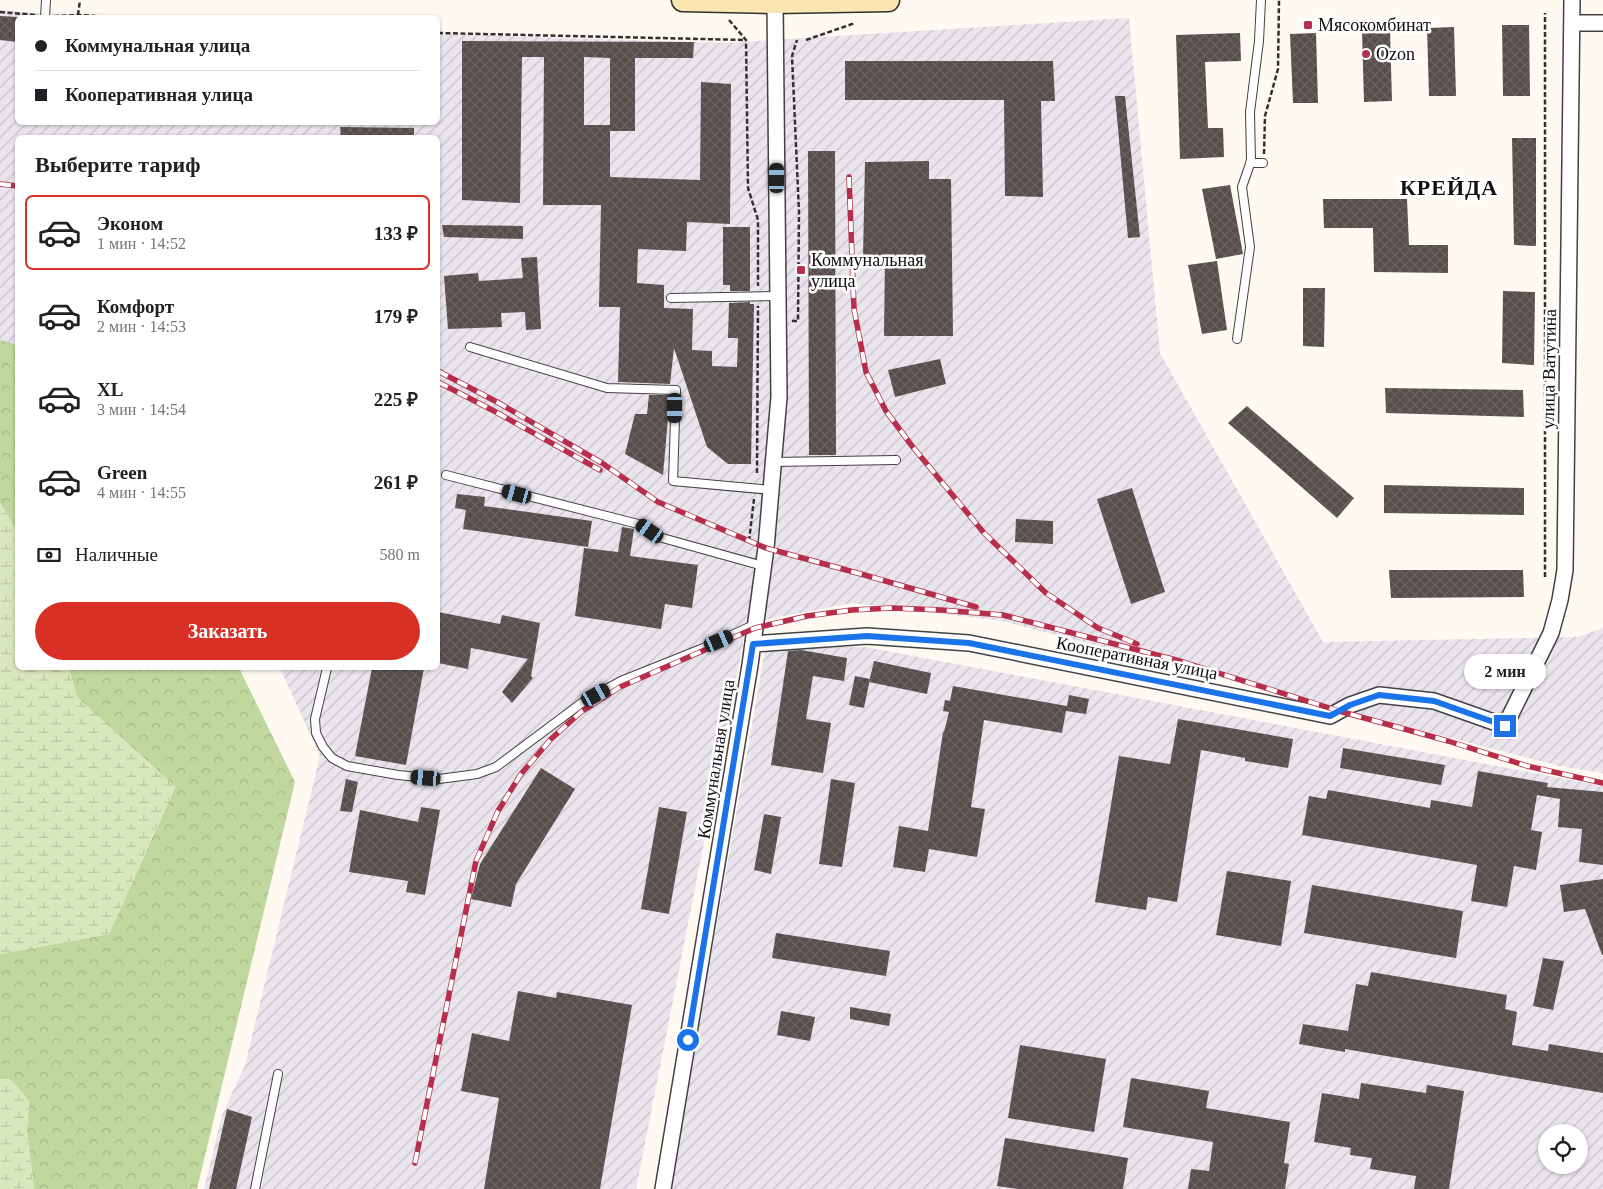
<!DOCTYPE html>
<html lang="ru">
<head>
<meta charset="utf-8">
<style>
	:root { --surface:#fff; --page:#f6f6f6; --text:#202124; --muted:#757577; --line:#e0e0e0; --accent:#d93025 }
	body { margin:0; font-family:Georgia,serif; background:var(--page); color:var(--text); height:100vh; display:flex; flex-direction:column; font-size:19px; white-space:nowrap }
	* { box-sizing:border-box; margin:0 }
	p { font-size:16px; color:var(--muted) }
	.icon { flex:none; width:28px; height:28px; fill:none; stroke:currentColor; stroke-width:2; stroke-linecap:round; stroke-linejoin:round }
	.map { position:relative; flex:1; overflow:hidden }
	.details { position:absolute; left:15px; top:135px; width:425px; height:535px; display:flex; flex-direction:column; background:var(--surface); border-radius:8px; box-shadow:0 1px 4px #0004 }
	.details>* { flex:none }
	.hud { position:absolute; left:15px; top:15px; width:425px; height:110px; border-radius:8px; box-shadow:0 1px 4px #0004; display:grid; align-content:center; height:110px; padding:0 20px; background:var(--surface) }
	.buttons { position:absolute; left:1538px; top:1124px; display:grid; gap:10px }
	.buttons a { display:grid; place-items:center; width:50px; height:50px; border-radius:50%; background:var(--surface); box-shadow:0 1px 4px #0004; font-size:25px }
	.end { position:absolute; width:22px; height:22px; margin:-11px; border:6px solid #1a73e8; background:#fff; box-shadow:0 0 0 2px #fff }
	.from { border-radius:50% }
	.bubble { position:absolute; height:35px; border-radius:18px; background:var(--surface); box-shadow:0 1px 4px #0004; font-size:16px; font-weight:700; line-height:35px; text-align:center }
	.car { position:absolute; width:15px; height:30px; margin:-15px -8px; border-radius:6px; box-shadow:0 0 4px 1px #0007; background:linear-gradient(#222 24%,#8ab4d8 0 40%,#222 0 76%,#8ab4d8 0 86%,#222 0) }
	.hud b { display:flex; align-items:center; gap:18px; height:48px; font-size:19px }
	.hud b+b { border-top:1px solid var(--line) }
	.hud i { width:12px; height:12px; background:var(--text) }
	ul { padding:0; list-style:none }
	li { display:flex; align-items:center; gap:15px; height:75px; margin:0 10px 8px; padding:0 10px; border:2px solid transparent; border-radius:8px }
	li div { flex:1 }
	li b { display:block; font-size:19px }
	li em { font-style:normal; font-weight:700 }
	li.current { border-color:var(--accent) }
	li>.icon { width:45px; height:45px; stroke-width:1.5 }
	h2 { padding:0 20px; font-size:22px; line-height:60px }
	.pay { display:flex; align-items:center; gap:12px; height:55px; padding:0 20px; font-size:19px }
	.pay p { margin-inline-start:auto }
	.action { display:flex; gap:10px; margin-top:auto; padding:10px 20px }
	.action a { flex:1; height:58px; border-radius:30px; background:var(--accent); color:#fff; font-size:20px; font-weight:700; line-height:58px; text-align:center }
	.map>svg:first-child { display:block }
	.industrial { fill:url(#industrial-furrows); fill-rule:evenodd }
	.forest { fill:url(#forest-crowns) }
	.wetland { fill:url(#wetland-marsh) }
	.building { fill:url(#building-cross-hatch); fill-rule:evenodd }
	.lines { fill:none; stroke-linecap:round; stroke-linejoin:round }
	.lane-casing { stroke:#424242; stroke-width:10 }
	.street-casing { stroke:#424242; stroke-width:18 }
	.secondary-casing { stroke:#313131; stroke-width:25 }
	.path { stroke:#313131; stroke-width:2.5; stroke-dasharray:5 2.5; stroke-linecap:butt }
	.lane { stroke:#fff; stroke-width:8 }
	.street { stroke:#fff; stroke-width:15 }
	.secondary { stroke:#fae6b0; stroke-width:22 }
	.rail-casing { stroke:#b72e4a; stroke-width:5.5 }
	.rail { stroke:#fff; stroke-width:4; stroke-dasharray:11; stroke-linecap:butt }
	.route { stroke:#1a73e8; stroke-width:6 }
	.poi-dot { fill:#b72e4a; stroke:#fff; stroke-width:2 }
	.labels { text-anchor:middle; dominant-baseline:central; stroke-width:5; stroke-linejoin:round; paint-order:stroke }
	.poi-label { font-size:18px; fill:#0f0f0f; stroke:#fff; text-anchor:start }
	.street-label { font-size:18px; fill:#0f0f0f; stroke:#fff }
	.district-label { font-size:22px; font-weight:bold; letter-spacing:1px; fill:#0f0f0f; stroke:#fff }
</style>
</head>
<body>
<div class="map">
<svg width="1603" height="1189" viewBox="0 0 1603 1189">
	<defs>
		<pattern id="industrial-furrows" width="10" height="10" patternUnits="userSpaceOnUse" patternTransform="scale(1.25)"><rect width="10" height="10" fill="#eae4ed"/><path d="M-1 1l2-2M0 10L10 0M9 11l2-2" fill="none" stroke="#c8c2ca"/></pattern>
		<pattern id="forest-crowns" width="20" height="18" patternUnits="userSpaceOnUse" patternTransform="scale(1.25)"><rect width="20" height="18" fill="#c0d79d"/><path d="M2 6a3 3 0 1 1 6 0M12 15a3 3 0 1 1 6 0" fill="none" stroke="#a4b786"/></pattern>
		<pattern id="wetland-marsh" width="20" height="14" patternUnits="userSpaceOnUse" patternTransform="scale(1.25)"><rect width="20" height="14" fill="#d9e7bc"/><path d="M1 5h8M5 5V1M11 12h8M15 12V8" fill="none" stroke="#b9c5a0"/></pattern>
		<pattern id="building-cross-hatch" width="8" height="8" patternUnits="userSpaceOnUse" patternTransform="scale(1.25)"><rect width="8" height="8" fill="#574e4c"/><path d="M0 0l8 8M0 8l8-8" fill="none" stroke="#6a6361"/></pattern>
	</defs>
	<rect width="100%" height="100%" fill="#fefaf1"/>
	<!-- industrial -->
	<g class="industrial">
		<polygon points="0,10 74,17 18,18 18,122 438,122 438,34 725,43 1129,18 1160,353 1323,642 1578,637 1603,628 1603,773 1559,766 1003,621 852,603 747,623 636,1189 204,1189 222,1115 245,1065 320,756 280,668 438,668 438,138 18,138 17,394 0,382"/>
		<path d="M766 645 866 647 1603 786V1189H670ZM1546 1132H1579V1165H1546Z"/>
	</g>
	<!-- forest -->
	<g class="forest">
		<polygon points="0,340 17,345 17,532 0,503"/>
		<polygon points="69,668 239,668 295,782 197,1189 34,1189 27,1131 29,1101 11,1080 0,1079 0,954 109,934 175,787 77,697"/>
	</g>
	<!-- wetland -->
	<g class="wetland">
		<polygon points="0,503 17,532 18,668 69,668 77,697 175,786 109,934 0,954"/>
		<polygon points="0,1079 11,1080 29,1101 27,1131 34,1189 0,1189"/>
	</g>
	<!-- building -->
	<g class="building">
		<polygon points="0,16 18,17 18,42 0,40"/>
		<polygon points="1502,25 1529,25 1530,96 1503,96"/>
		<polygon points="1454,27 1456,96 1429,96 1427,28"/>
		<polygon points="1390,31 1392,101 1364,102 1362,32"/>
		<polygon points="1240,33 1241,61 1205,62 1208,128 1223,128 1224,157 1180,159 1176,35"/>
		<polygon points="1316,33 1318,103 1293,103 1290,34"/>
		<path d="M462 41 694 42 693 58H635V131H610V177L700 180 701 82 731 84 730 224 687 222 686 251 638 249 637 283 664 285V308L693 309 692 350 712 351V366L737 367 738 338H728L729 303 750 302V304H754L751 464H728L707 447 674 348 670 384 618 382 620 307H599L601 205H543L544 57H522L520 203 462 200ZM584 57 610 58V125H584Z"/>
		<polygon points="845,61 1053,61 1055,101 1041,101 1043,197 1005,196 1004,100 845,100"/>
		<polygon points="1115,96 1125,96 1140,237 1128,238"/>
		<polygon points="340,127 414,128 414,138 341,138"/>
		<polygon points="1512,138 1536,138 1536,246 1514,245"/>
		<polygon points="808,151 835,151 836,455 809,455"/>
		<polygon points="929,161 929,179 951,179 953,336 884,336 885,257 863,256 865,162"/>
		<polygon points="1230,185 1243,254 1216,259 1202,189"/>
		<polygon points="1323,199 1407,199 1409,245 1448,245 1448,273 1374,272 1373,228 1324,228"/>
		<polygon points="442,225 523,226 523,239 444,237"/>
		<polygon points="723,227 750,227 750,291 730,291 730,285 723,285"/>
		<polygon points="537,257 541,329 526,330 525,312 501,313 502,327 448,329 444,276 478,273 479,281 523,278 521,258"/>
		<polygon points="1217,261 1227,330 1202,334 1188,265"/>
		<polygon points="1303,288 1325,288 1324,347 1303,346"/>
		<polygon points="1503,291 1535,292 1534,365 1502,363"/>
		<polygon points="940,359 946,384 895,397 888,370"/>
		<polygon points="1385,388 1523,390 1524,417 1386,413"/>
		<polygon points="649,395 670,395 663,475 625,454 635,414 647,414"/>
		<polygon points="1247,406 1354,498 1337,518 1228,423"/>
		<polygon points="1384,485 1524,488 1524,515 1384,513"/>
		<polygon points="1132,488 1165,592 1131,604 1097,499"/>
		<polygon points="457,494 485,497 484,506 592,521 588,547 463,529 466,510 455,508"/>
		<polygon points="1016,519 1053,521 1053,544 1015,542"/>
		<polygon points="622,527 634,529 630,556 698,565 692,608 665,604 661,629 575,616 584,548 618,552"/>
		<polygon points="1389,570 1523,570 1524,597 1391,598"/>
		<polygon points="438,612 500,624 502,615 540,623 531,676 533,678 512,703 502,692 528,659 471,648 468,669 438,663"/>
		<polygon points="801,650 847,658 844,681 813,676 806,719 831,723 823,773 771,765 788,651"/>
		<polygon points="874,661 931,673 927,694 869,682"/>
		<polygon points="372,668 424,668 406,765 355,756"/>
		<polygon points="855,676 870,679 864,708 849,705"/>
		<polygon points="953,686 1067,706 1069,695 1089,699 1086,714 1066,711 1062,733 984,720 971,807 985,809 977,857 929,849 925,872 893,867 899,826 928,831 943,732 944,732 949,712 943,711 945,700 950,701"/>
		<polygon points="1178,719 1293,739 1288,768 1245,761 1245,758 1201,750 1177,902 1148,897 1146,910 1095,902 1119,756 1170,764"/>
		<polygon points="1343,748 1445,765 1441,785 1340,768"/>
		<polygon points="541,768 575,789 516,884 511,907 471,899 480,864"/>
		<polygon points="1478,771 1548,783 1547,787 1603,792 1603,865 1579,862 1582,829 1558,827 1560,799 1537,795 1531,830 1542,832 1536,870 1514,866 1507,907 1471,901 1477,865 1302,835 1309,796 1326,799 1328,790 1430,808 1431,800 1472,807"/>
		<polygon points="346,779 358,782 352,812 340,811"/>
		<polygon points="831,779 855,783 842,867 819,864"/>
		<polygon points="421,807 440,810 425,895 406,892 408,881 349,872 360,810 418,822"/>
		<polygon points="659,807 687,812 669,914 641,909"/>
		<polygon points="764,814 781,817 771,874 754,870"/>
		<polygon points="1227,871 1291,881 1281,946 1216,935"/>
		<polygon points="1603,879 1603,955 1602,955 1585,909 1564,912 1560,885"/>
		<polygon points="1312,885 1463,911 1456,958 1304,933"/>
		<polygon points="776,933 890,951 886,976 772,958"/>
		<polygon points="1543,958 1564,961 1553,1010 1533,1006"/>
		<polygon points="1371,972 1507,995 1505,1009 1517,1012 1512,1045 1548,1051 1549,1044 1603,1053 1603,1093 1345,1049 1345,1052 1299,1044 1303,1024 1348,1031 1356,984 1368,986"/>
		<polygon points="518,991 556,998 557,992 632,1005 600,1189 484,1189 499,1098 461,1091 472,1033 509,1041"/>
		<polygon points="850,1007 891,1014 889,1026 850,1019"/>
		<polygon points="781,1011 815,1017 810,1041 777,1035"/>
		<polygon points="1020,1045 1106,1059 1094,1132 1008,1118"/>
		<polygon points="1131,1078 1209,1091 1206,1108 1290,1122 1284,1163 1289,1164 1285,1189 1188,1189 1191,1169 1209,1171 1213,1142 1123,1127"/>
		<polygon points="1361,1083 1426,1093 1427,1085 1464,1091 1449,1189 1414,1189 1416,1176 1370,1169 1372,1158 1350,1155 1351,1148 1314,1142 1322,1093 1359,1099"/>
		<polygon points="227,1109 252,1117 236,1189 209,1189"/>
		<polygon points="1005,1138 1128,1158 1123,1189 1018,1189 997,1186"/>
	</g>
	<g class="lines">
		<!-- lane casing -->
		<g class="lane-casing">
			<g id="lane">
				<polyline points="45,18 46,0"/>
				<polyline points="1250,163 1263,163"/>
				<polyline points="671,298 778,296"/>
				<polyline points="1237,339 1250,247 1242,187 1251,161 1250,112 1259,41 1261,0"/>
				<polyline points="470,347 607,388 676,390 673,481 771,490"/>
				<polyline points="773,462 896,460"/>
				<polyline points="446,475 642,525 659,537 763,566"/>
				<polyline points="327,668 315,719 316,733 323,747 332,758 347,766 398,775 439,779 477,774 496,767 583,702 621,681 701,649 756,624"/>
				<polyline points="255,1189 278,1074"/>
			</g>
		</g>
		<!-- street casing -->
		<g class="street-casing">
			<g id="street">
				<polyline points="1573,23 1603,23"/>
				<polyline points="753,644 867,636 969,643 1330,716 1350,705 1379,695 1434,701 1505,726 1551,633 1560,600 1565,570 1572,0"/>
				<polyline points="663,1189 750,665 766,548 779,397 775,2"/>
			</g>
		</g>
		<!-- secondary casing -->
		<g class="secondary-casing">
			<polyline id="secondary" points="683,0 775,2 888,0"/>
		</g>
		<!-- path -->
		<g class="path">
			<polyline points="0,12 36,15"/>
			<polyline points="78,15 80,0"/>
			<polyline points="54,16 78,15 133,18"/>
			<polyline points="729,20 746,40 748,188 758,220 758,286"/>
			<polyline points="438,33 746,40"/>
			<polyline points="806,40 855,23"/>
			<polyline points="1264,154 1265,116 1278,69 1279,0"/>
			<polyline points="792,321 798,321 799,212 792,56 797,40"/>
			<polyline points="757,473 758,306"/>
			<polyline points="749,541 754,499"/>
			<polyline points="1545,577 1545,13"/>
		</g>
		<!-- lane -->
		<use href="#lane" class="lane"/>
		<!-- street -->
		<use href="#street" class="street"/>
		<!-- secondary -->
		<use href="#secondary" class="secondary"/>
		<!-- rail casing -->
		<g class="rail-casing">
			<g id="rail">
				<polyline points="849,177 854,309 866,372 886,411 912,446 984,533 1046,593 1098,628 1137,644"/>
				<polyline points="0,184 18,186"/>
				<polyline points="438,371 497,402 602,463 658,502 766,548 861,574 976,607"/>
				<polyline points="438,382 494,411 600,470"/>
				<polyline points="415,1163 476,861 498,811 521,774 551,739 581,712 620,687 755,628 807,616 852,610 892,608 941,610 1003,615 1180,661 1339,711 1448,741 1527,766 1603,783"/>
			</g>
		</g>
		<!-- rail -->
		<use href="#rail" class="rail"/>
	</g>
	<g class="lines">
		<!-- route -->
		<polyline class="route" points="688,1040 753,644 867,636 969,643 1330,716 1350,705 1379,695 1434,701 1505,726"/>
	</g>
	<!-- markers -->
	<g class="poi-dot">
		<rect x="1303" y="20" width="10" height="10" rx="2.5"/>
		<circle cx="1366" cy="54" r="5"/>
		<rect x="796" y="265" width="10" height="10" rx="2.5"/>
	</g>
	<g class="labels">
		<!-- poi labels -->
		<g class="poi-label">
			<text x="1318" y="25">Мясокомбинат</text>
			<text x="1376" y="54">Ozon</text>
			<text x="811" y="260">Коммунальная<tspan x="811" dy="21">улица</tspan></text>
		</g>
		<!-- street labels -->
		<g class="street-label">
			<text transform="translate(1549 369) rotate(-89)">улица Ватутина</text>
			<text transform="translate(1137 658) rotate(11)">Кооперативная улица</text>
			<text transform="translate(716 759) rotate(-81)">Коммунальная улица</text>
		</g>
		<!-- district labels -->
		<g class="district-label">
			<text x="1449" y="187">КРЕЙДА</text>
		</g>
	</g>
</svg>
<div class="buttons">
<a><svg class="icon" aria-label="locate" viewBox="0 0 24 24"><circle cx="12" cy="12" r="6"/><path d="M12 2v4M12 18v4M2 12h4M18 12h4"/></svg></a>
</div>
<i class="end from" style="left:688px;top:1040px"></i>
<i class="end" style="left:1505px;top:726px"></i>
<div class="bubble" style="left:1464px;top:654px;width:82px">2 мин</div>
<i class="car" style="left:777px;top:178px;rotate:0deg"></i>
<i class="car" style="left:675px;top:408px;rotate:181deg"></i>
<i class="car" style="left:517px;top:494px;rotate:285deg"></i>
<i class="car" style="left:650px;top:531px;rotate:305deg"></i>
<i class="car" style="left:719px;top:641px;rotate:66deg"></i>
<i class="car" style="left:596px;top:695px;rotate:61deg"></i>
<i class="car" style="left:426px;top:778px;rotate:275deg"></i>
<div class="hud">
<b><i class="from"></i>Коммунальная улица</b>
<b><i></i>Кооперативная улица</b>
</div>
<section class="details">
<h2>Выберите тариф</h2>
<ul>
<li class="current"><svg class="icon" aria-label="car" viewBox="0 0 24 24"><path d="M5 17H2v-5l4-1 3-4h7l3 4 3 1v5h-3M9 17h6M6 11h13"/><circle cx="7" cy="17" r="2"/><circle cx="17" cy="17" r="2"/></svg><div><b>Эконом</b><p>1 мин · 14:52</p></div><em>133 ₽</em></li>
<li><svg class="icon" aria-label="car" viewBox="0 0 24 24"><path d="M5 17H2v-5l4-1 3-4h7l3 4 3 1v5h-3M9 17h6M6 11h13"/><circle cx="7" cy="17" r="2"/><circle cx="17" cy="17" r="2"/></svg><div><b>Комфорт</b><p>2 мин · 14:53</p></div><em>179 ₽</em></li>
<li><svg class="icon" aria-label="car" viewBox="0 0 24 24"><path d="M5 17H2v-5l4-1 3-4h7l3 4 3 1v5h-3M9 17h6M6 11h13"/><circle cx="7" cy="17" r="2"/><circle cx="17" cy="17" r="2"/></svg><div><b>XL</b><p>3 мин · 14:54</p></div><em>225 ₽</em></li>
<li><svg class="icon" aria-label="car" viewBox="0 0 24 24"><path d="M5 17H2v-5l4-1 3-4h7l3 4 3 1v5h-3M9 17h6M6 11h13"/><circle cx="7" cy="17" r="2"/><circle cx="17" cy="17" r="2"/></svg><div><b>Green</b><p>4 мин · 14:55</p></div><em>261 ₽</em></li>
</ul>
<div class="pay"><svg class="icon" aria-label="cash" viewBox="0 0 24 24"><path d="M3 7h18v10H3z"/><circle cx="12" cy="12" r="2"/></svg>Наличные<p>580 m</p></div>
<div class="action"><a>Заказать</a></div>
</section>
</div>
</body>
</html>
